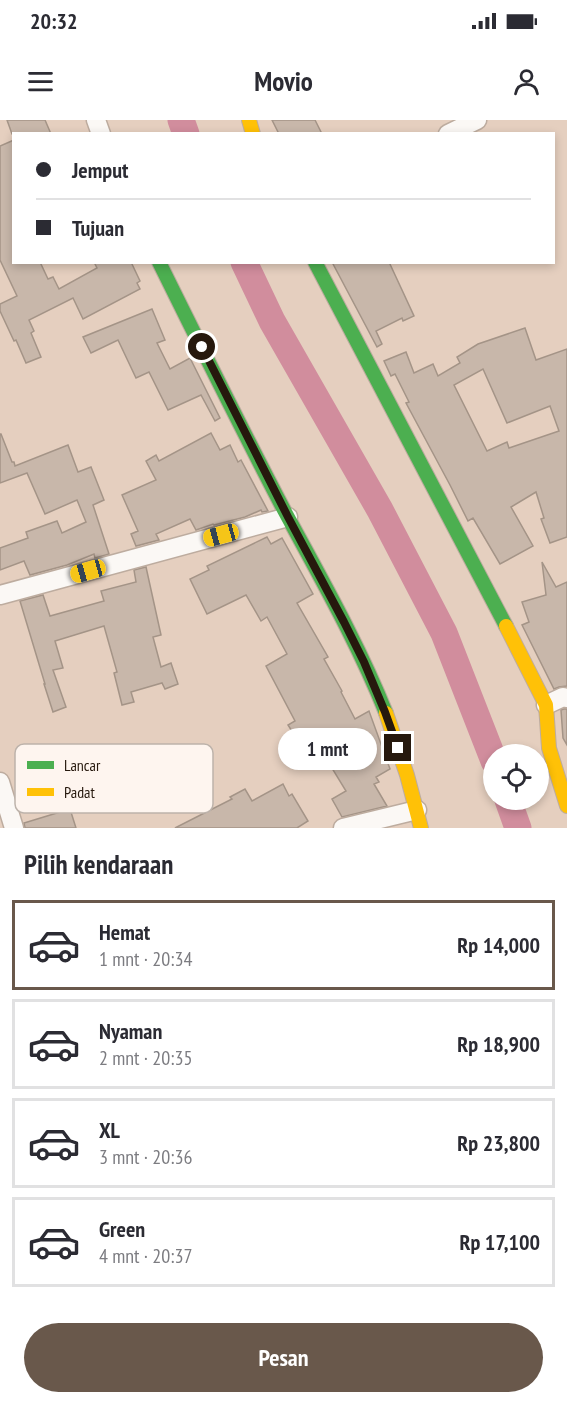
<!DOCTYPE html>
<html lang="id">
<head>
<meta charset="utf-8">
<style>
	:root { --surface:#fff; --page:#f7f7f7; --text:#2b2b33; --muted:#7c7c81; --line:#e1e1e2; --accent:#69584b }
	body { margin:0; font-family:"PT Sans Narrow",sans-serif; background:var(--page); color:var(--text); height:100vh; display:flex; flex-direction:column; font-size:22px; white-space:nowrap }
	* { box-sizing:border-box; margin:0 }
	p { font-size:20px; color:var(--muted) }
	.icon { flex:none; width:33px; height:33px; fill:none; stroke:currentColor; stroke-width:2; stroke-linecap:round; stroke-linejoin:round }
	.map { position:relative; height:708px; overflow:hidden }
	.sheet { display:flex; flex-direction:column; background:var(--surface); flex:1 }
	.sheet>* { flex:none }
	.banner { position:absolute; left:12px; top:12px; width:543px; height:132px; border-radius:0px; box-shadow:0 3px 9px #0003; display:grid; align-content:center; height:132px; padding:0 24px; background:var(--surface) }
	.buttons { position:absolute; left:483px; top:624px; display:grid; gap:12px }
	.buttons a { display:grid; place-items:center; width:66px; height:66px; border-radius:50%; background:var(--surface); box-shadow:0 3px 9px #0003; font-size:30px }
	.end { position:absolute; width:27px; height:27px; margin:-14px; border:8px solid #26180d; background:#fff; box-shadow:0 0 0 3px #fff }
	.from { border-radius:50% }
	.bubble { position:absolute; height:42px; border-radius:21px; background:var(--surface); box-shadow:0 3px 9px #0003; font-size:20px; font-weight:800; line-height:42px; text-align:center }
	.car { position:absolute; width:18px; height:36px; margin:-18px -9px; border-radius:8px; box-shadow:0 0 4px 2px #0007; background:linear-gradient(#f5c518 24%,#345 0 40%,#f5c518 0 76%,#345 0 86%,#f5c518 0) }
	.banner b { display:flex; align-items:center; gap:21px; height:57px; font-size:22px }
	.banner b+b { border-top:2px solid var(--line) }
	.banner i { width:15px; height:15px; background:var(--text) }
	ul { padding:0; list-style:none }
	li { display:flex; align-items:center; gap:18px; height:90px; margin:0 12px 9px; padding:0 12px; border:3px solid var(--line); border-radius:0px }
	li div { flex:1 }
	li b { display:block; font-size:22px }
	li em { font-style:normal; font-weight:800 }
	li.active { border-color:var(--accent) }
	li>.icon { width:54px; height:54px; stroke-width:1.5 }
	h2 { padding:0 24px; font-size:27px; line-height:72px }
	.button { display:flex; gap:12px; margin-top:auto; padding:12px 24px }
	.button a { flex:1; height:69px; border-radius:36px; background:var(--accent); color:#fff; font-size:24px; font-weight:800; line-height:69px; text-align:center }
	.status { display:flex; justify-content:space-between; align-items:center; height:42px; padding:0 30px; background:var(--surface); direction:ltr }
	.status svg { height:16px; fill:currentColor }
	header { display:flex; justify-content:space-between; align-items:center; height:78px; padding:0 24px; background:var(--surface); font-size:27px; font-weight:800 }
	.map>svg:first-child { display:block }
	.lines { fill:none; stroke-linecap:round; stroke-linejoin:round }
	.river { stroke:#d18d9d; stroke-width:27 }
	.building { fill:#c8b7aa; stroke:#a49487; stroke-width:1.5; fill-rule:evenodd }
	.street-casing { stroke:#bdac9f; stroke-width:21 }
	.fast-casing { stroke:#bdac9f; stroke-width:16 }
	.slow-casing { stroke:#bdac9f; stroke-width:16 }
	.street { stroke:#fbf8f5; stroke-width:18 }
	.fast { stroke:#4caf50; stroke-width:14 }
	.slow { stroke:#ffc107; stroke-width:14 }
	.route { stroke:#26180d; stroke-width:8 }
	.key { fill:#fef5ef; stroke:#bdb3ab; stroke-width:1.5 }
	.key-label { font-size:16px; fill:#26180d }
</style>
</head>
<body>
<div class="status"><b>20:32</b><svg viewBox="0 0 49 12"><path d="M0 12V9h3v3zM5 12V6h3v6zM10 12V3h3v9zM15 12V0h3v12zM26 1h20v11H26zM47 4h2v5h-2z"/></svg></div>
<header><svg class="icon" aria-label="menu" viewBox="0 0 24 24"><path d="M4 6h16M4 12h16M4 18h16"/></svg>Movio<svg class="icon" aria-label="person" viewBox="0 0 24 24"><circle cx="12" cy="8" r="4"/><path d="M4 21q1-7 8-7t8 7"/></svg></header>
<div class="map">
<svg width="567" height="708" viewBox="0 0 567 708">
	<rect width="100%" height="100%" fill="#e5cfbf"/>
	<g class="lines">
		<!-- river -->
		<g class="river">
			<polyline points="181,0 186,14"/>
			<polyline points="244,142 272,201 380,390 444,513 494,641"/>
			<polyline points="508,680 518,708"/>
		</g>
	</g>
	<!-- building -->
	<g class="building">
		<polygon points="7,0 45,0 51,14 12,14"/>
		<polygon points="272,0 315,0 322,14 279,14"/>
		<polygon points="14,20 14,142 40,142 48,159 53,157 59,169 97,148 94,142 131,142 140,161 137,163 140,169 83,199 73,178 29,200 34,211 31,213 41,237 26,243 16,220 14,221 0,191 0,184 17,176 0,140 0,26"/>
		<polygon points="332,142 389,142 414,196 403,201 402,198 376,211 382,224 377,227"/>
		<polygon points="152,189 165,220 157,223 170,249 190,238 220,298 215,301 201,275 168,290 149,252 136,258 118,220 91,233 83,217"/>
		<path d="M525 208 536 240 567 229V417L550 423 541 399 544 398 536 372 511 387 533 426 500 444 473 398 468 401 450 365 406 283 409 282 395 254 391 256 384 241 406 232 414 253 433 244 438 256 460 243 457 237 478 224ZM483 249 507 303 550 286 559 311 509 328 507 322 487 331 454 265Z"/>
		<polygon points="211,313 220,330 230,325 238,342 241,340 268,391 262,392 261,390 245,397 214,405 213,404 196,410 190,399 156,414 159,420 136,426 131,414 138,411 122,375 156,360 146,341 156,335 159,341"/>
		<polygon points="0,314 1,314 12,342 14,342 15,346 68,325 78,352 91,347 104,380 93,385 109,434 95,438 94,434 67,445 30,455 24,441 0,450 0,428 28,418 26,412 57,401 62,413 86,402 77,380 45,394 27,353 0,363"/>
		<polygon points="267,417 271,424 282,418 313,474 297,483 328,537 324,539 342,571 341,572 355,599 369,591 390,649 376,657 379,662 374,664 387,686 342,697 332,679 346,671 313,617 310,620 304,610 295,616 288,605 295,601 266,546 287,534 267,497 261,501 246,475 207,494 190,459 209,450 207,446"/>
		<polygon points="542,442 556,467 567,462 567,566 559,567 554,569 522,505 529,502 522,482 546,475"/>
		<polygon points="146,447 161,515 153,517 161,547 171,543 178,564 165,569 162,563 131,572 134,582 122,585 114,553 117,552 104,506 55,521 63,548 53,550 66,587 53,592 44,564 45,564 20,481 43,475 50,496 104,481 101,471 136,462 134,450"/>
		<polygon points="564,589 567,589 567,625 563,618 561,590"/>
		<polygon points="283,664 289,676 292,674 308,701 297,708 175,708 232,679 230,677 245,669 252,681"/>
		<polygon points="70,689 76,708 25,708 24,703"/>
	</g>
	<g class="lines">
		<!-- street casing -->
		<g class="street-casing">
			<g id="street">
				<polyline points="96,0 101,14"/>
				<polyline points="448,14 477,0"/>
				<polyline points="0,475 288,397"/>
				<polyline points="546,585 563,577 567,578"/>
				<polyline points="0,662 14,708"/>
				<polyline points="343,708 417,690"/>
			</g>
		</g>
		<!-- fast casing -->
		<g class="fast-casing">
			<g id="fast">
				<path d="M159 142C200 225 241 308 284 390 320 457 358 523 386 593"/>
				<polyline points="315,142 506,506"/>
			</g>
		</g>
		<!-- slow casing -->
		<g class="slow-casing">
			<g id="slow">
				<polyline points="249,0 253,14"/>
				<polyline points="506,506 546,585 549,628 567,686"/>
				<polyline points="386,593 407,655 421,708"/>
			</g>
		</g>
		<!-- street -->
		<use href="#street" class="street"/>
		<!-- fast -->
		<use href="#fast" class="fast"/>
		<!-- slow -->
		<use href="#slow" class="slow"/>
	</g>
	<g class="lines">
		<!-- route -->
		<polyline class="route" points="202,227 288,397 344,502 364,542 385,592 398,628"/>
	</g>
	<!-- legend -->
	<rect x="15" y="624" width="198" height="69" rx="9" class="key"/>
	<rect x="27" y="641" width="27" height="8" fill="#4caf50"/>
	<rect x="27" y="668" width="27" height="8" fill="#ffc107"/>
	<g class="key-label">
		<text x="64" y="651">Lancar</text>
		<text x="64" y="678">Padat</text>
	</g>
</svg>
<div class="buttons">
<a><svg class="icon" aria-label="locate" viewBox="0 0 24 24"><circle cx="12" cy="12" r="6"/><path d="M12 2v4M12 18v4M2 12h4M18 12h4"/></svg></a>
</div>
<i class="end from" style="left:202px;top:227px"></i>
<i class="end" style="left:398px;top:628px"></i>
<div class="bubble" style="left:278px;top:608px;width:99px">1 mnt</div>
<i class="car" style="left:221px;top:415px;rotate:255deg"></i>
<i class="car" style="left:88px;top:451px;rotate:254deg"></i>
<div class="banner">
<b><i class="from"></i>Jemput</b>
<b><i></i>Tujuan</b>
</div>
</div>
<section class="sheet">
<h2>Pilih kendaraan</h2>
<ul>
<li class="active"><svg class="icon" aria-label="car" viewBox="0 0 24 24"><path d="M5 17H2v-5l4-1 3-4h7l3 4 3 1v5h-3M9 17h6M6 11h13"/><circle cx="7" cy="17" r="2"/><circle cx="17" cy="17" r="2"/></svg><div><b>Hemat</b><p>1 mnt · 20:34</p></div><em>Rp 14,000</em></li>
<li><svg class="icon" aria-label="car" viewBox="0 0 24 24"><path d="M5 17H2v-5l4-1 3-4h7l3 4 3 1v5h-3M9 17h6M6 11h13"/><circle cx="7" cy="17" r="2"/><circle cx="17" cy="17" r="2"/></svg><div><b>Nyaman</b><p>2 mnt · 20:35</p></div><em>Rp 18,900</em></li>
<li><svg class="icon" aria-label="car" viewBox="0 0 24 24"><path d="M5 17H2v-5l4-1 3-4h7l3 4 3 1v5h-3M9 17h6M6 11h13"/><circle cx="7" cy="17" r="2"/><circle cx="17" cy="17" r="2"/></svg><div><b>XL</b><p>3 mnt · 20:36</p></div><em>Rp 23,800</em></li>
<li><svg class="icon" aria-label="car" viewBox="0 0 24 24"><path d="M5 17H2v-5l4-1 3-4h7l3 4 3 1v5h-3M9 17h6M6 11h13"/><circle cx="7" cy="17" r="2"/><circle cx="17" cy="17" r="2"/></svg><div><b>Green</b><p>4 mnt · 20:37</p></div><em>Rp 17,100</em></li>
</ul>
<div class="button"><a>Pesan</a></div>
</section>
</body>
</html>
